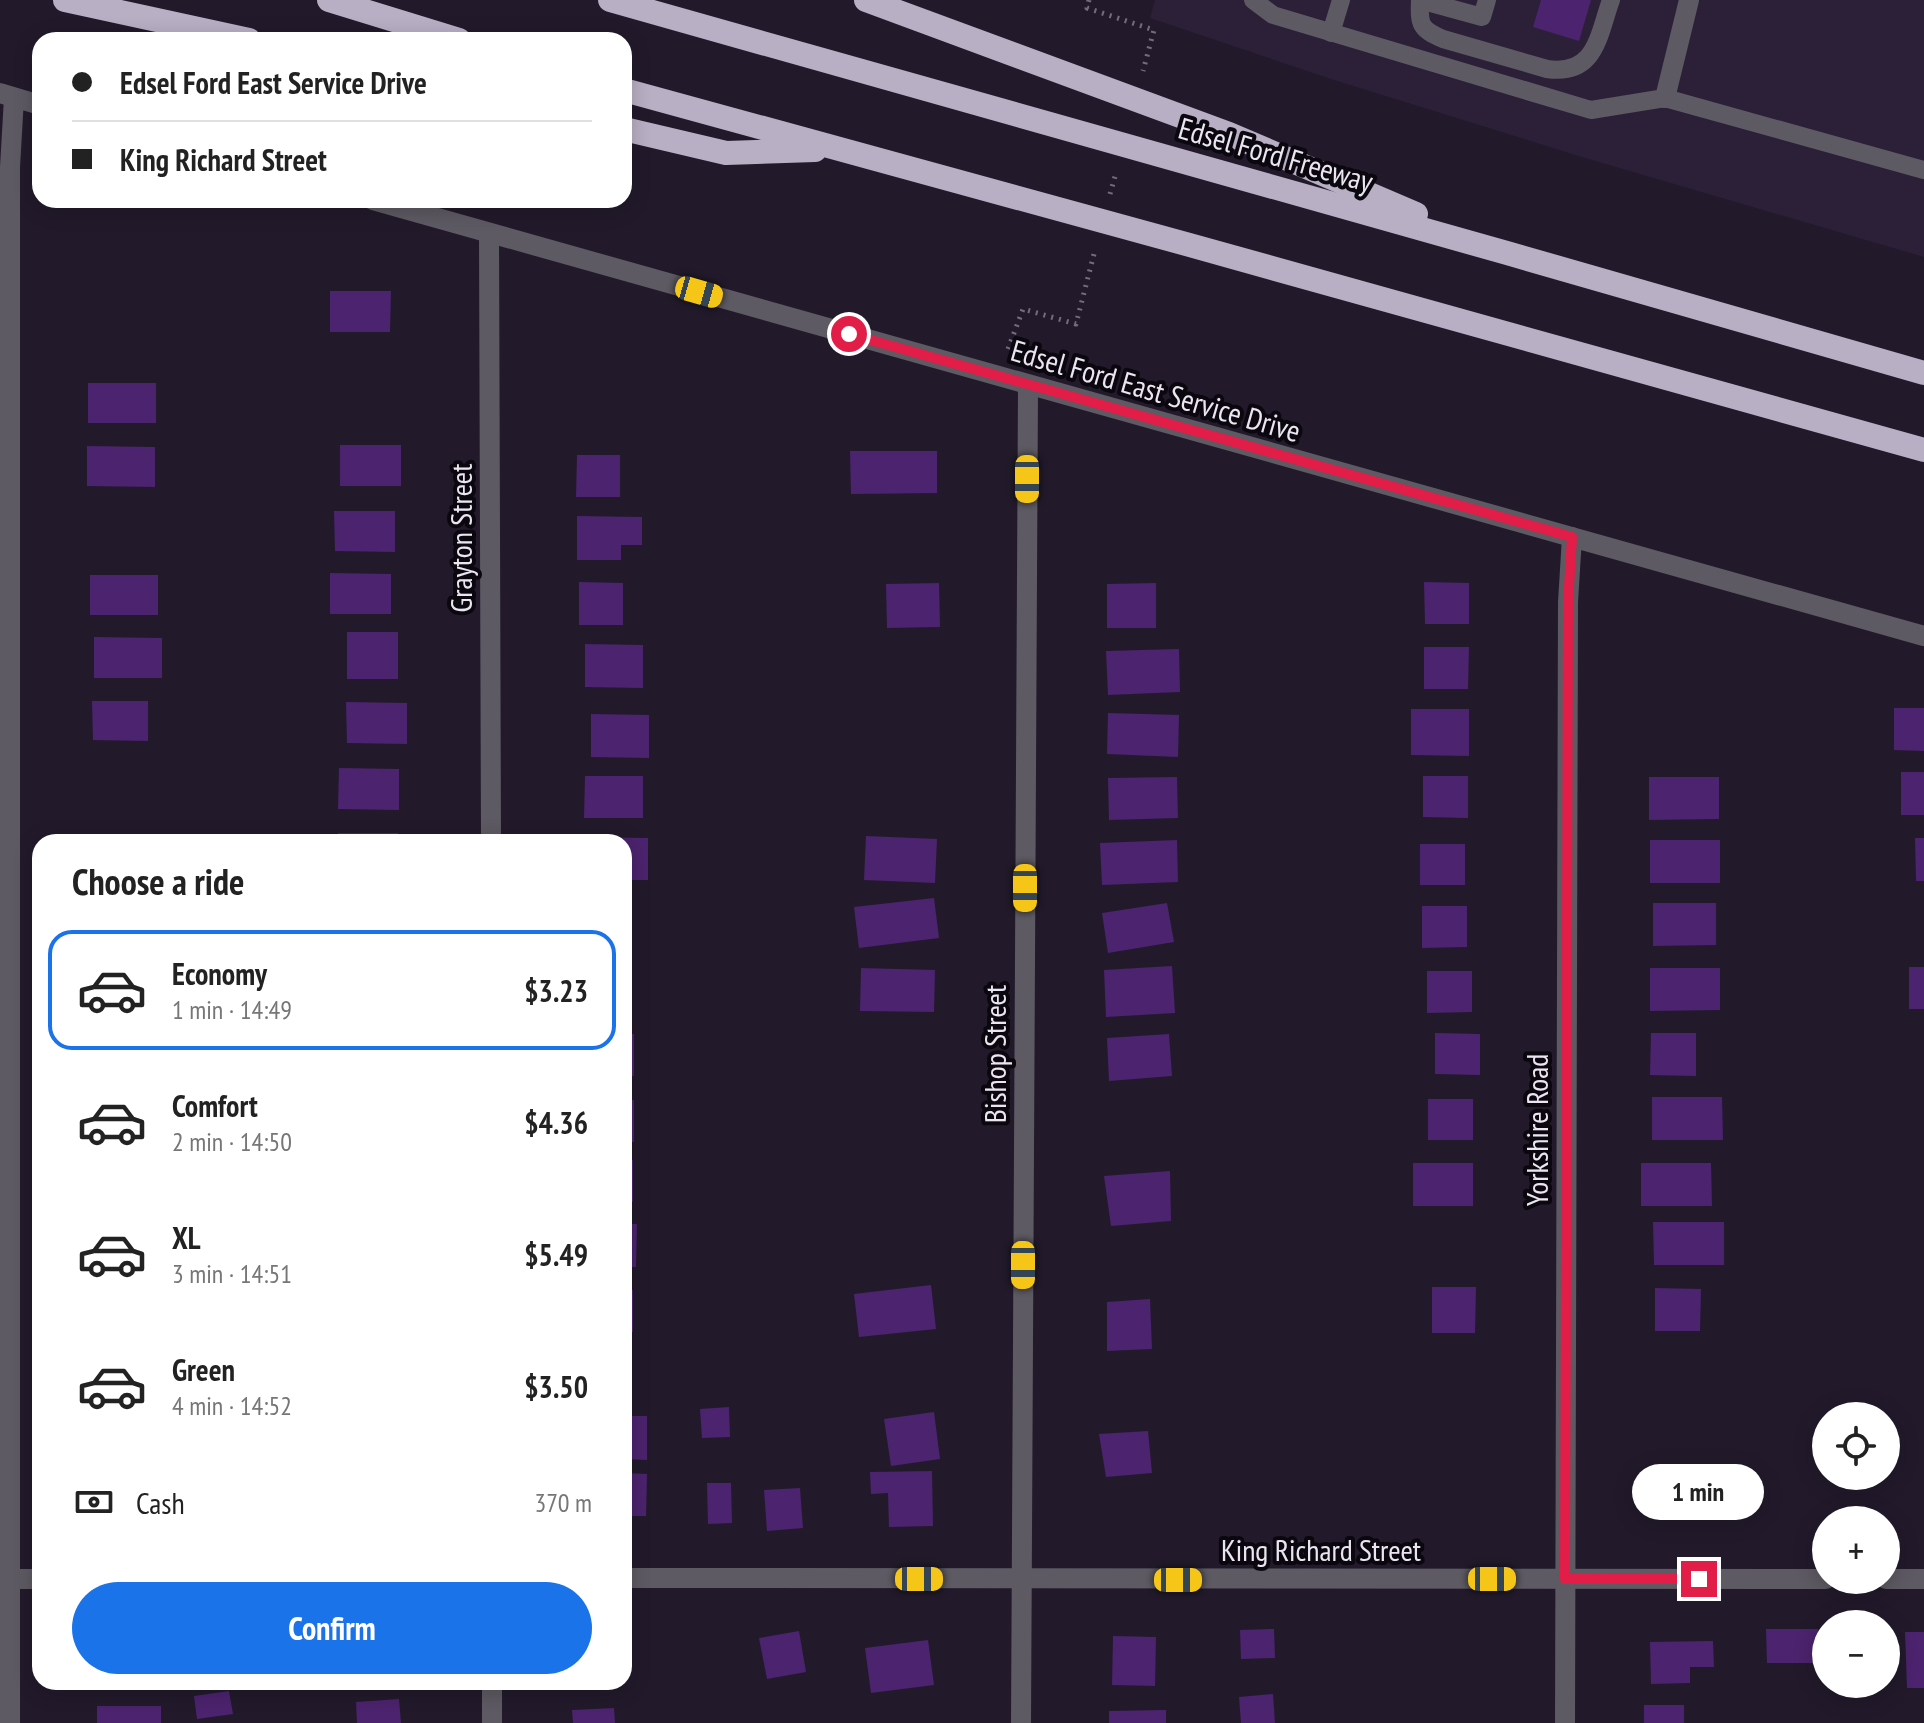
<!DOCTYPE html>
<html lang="en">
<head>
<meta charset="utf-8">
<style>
	:root { --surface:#fff; --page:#f6f6f6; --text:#222; --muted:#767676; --line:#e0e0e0; --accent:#1a73e8 }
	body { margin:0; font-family:"PT Sans Narrow",sans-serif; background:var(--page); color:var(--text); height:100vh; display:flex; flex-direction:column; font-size:30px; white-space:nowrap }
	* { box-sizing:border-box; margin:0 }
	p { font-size:26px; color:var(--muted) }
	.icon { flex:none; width:44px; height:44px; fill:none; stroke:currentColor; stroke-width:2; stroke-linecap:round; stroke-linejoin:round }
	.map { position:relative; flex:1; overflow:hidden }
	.sheet { position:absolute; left:32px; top:834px; width:600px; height:856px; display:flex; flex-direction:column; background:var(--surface); border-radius:24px; box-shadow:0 4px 20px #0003 }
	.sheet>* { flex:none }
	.banner { position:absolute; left:32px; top:32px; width:600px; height:176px; border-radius:24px; box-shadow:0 4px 20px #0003; display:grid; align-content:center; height:176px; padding:0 40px; background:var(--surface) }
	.tools { position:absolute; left:1812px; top:1402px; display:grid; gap:16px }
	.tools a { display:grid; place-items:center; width:88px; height:88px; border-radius:50%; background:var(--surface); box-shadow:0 4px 20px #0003; font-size:40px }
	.end { position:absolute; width:36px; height:36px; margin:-18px; border:10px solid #e11d48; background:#fff; box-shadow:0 0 0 4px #fff }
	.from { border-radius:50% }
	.bubble { position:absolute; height:56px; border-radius:28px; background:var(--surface); box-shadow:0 4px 20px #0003; font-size:26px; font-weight:700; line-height:56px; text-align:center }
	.car { position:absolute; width:24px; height:48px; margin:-24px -12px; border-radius:10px; box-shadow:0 0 6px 2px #0007; background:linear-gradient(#f5c518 24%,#345 0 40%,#f5c518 0 76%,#345 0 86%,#f5c518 0) }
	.banner b { display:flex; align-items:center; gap:28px; height:76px; font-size:30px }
	.banner b+b { border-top:2px solid var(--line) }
	.banner i { width:20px; height:20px; background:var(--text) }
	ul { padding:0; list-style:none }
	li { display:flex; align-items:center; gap:24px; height:120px; margin:0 16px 12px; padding:0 24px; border:4px solid transparent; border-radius:24px }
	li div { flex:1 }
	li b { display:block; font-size:30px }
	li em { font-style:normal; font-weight:700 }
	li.on { border-color:var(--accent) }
	li>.icon { width:72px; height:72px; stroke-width:1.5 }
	h2 { padding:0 40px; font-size:36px; line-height:96px }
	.pay { display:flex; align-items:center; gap:20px; height:88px; padding:0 40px; font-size:30px }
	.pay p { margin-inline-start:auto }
	.action { display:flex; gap:16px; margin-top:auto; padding:16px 40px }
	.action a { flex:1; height:92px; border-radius:48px; background:var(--accent); color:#fff; font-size:32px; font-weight:700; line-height:92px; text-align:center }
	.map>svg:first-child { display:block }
	.built { fill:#2b2037 }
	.building { fill:#4c236e }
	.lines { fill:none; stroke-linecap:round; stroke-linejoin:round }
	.path { stroke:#736c7b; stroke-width:5; stroke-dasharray:2 6; stroke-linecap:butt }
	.service { stroke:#5e5a63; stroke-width:18 }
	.minor { stroke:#5e5a63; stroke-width:20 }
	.tertiary { stroke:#5e5a63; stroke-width:20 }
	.motorway { stroke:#b9afc5; stroke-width:24 }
	.route { stroke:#e11d48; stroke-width:10 }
	.labels { text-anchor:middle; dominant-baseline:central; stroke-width:8; stroke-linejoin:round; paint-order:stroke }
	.street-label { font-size:30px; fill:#eae5f1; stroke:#0a070e }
</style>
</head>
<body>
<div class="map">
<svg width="1924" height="1723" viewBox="0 0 1924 1723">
	<rect width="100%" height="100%" fill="#221a2b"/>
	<!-- built -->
	<polygon class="built" points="1155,0 1924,0 1924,257 1582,157 1331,79 1150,18"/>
	<!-- building -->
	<g class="building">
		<polygon points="1541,0 1591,0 1579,41 1533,27"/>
		<polygon points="330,291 391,291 390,332 330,332"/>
		<rect x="88" y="383" width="68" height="40"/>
		<rect x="340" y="445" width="61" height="41"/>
		<polygon points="87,446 155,447 155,487 87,486"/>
		<polygon points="850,451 937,451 937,493 851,494"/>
		<polygon points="577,455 620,455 620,497 576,497"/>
		<polygon points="334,511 395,511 395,552 335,551"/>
		<polygon points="577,516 642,517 642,545 621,545 621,560 577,560"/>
		<polygon points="330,573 391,574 391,614 330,614"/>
		<rect x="90" y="575" width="68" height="40"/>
		<polygon points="579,582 623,583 623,625 579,625"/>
		<polygon points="1424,582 1469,583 1469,624 1425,624"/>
		<polygon points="939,583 940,627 887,628 886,584"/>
		<polygon points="1156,583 1156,628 1107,628 1107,584"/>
		<rect x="347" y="632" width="51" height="47"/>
		<polygon points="94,637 162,638 162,678 94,678"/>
		<polygon points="585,644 643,645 643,688 585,687"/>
		<polygon points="1424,647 1469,647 1468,689 1424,689"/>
		<polygon points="1179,649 1180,692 1108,695 1106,651"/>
		<polygon points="92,701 148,701 148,741 93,740"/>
		<polygon points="346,702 407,703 407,744 347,743"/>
		<polygon points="1894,708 1924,708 1924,751 1894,750"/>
		<polygon points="1411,709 1469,709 1469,756 1411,755"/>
		<polygon points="1108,713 1179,715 1178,757 1107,754"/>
		<polygon points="591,714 649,715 649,758 591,757"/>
		<polygon points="339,768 399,769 399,810 338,809"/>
		<rect x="1901" y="772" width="23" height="43"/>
		<polygon points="585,776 643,776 643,818 584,818"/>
		<polygon points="1423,776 1468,776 1468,818 1423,817"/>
		<polygon points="1177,777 1178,818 1109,820 1108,778"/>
		<polygon points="1649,777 1719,777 1719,819 1649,820"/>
		<polygon points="338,833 398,833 398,842 337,842"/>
		<polygon points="866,836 937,839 935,883 864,880"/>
		<polygon points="576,837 648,838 648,880 624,880 624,842 576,842"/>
		<polygon points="1915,838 1924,838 1924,881 1916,881"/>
		<polygon points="1177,840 1178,882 1102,885 1100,843"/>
		<rect x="1650" y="840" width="70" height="43"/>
		<rect x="1420" y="844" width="45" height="41"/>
		<polygon points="934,898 939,938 859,948 854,907"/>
		<polygon points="1167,903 1174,942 1108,953 1102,913"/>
		<polygon points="1653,903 1716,903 1716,945 1653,946"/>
		<polygon points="1422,906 1467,906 1467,947 1422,948"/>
		<polygon points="1172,966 1175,1013 1106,1017 1104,970"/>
		<rect x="1909" y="967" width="15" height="42"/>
		<polygon points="861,968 935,970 934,1012 860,1011"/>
		<polygon points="1650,968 1720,968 1720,1010 1650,1011"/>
		<polygon points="1427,971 1472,971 1472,1012 1427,1013"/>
		<polygon points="1435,1033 1480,1034 1480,1075 1435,1074"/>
		<polygon points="1651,1033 1696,1033 1696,1076 1650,1075"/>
		<rect x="624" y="1034" width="10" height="42"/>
		<polygon points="1169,1034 1172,1076 1109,1081 1107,1038"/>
		<polygon points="1652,1097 1722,1097 1723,1140 1652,1140"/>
		<polygon points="624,1099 634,1100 634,1142 624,1142"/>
		<rect x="1428" y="1099" width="45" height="41"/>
		<rect x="624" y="1160" width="9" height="42"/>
		<rect x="1413" y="1163" width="60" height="43"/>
		<polygon points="1641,1163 1711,1163 1712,1206 1641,1206"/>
		<polygon points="1170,1171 1171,1221 1111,1226 1104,1176"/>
		<polygon points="1653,1222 1724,1222 1724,1265 1654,1265"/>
		<polygon points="624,1224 637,1224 636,1267 624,1267"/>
		<polygon points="931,1285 936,1329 859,1337 854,1294"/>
		<polygon points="1432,1287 1476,1287 1475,1333 1432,1333"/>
		<polygon points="1655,1288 1701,1289 1700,1331 1655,1331"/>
		<rect x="624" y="1290" width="9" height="42"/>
		<polygon points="1150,1299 1152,1349 1107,1351 1107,1302"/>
		<polygon points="624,1350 632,1350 632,1393 624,1392"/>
		<polygon points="729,1407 730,1437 702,1438 700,1409"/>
		<polygon points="934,1412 940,1459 891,1466 884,1419"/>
		<polygon points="624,1416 647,1416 647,1460 624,1459"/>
		<polygon points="1148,1431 1152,1473 1106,1477 1099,1434"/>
		<polygon points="932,1471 933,1526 889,1527 888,1493 871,1494 870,1472"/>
		<polygon points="624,1473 647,1474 646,1516 624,1516"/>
		<polygon points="707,1483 731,1483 732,1523 708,1524"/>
		<polygon points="800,1488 803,1528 767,1531 764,1490"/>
		<polygon points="1274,1629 1275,1658 1241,1659 1240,1630"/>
		<polygon points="1766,1629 1818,1629 1818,1663 1767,1663"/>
		<polygon points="799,1631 806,1672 767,1679 759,1638"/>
		<polygon points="1905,1632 1924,1632 1924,1688 1907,1688"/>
		<polygon points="1113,1636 1156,1637 1155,1686 1112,1685"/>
		<polygon points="928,1640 934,1685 871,1693 865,1648"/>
		<polygon points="1713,1641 1714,1667 1690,1667 1690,1683 1651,1684 1650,1642"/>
		<polygon points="95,1682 142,1682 142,1685 96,1689"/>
		<polygon points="337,1682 386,1682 386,1684 338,1687"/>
		<polygon points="229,1691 233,1714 197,1719 194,1696"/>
		<polygon points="1273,1694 1275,1723 1241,1723 1239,1697"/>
		<polygon points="399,1699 401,1723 357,1723 356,1702"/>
		<rect x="1644" y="1705" width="40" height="18"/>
		<rect x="97" y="1706" width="64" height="17"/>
		<polygon points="614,1708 615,1723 573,1723 572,1710"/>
		<polygon points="1166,1710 1166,1723 1109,1723 1109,1711"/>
	</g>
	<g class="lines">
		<!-- path -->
		<g class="path">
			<polyline points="1089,0 1087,8 1154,30 1143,71"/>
			<polyline points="1110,194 1116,173"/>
			<polyline points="1008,349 1023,309 1076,324 1095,250"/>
		</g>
		<!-- service -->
		<g class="service">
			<polyline points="1253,0 1273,15 1591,110 1665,98 1924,170"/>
			<path d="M1420 0C1419 25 1420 29 1443 39L1547 69C1596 76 1598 36 1611 0"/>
			<polyline points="1420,0 1482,17 1487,0"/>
			<polyline points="1331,33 1341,0"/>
		</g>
		<!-- minor -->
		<g class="minor">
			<polyline points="1665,98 1689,0"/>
			<polyline points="489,233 491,842"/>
			<polyline points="624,1578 1826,1579"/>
			<polyline points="0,1579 40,1579"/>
			<polyline points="1886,1579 1924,1579"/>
			<polyline points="10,1723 10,167 14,98"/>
			<polyline points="492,1723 492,1682"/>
			<polyline points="1021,1723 1028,385"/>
			<polyline points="1565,1723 1568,602 1572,537"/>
		</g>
		<!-- tertiary -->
		<g class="tertiary">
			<polyline points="0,93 40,105"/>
			<polyline points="373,200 1924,636"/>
		</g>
		<!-- motorway -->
		<g class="motorway">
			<polyline points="65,0 249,40"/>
			<polyline points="329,0 459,40"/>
			<polyline points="610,0 1507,253 1924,373"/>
			<polyline points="866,0 1229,134 1416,214"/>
			<polyline points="624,90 1186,244 1924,450"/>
			<polyline points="624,129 726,153 815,150"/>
		</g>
	</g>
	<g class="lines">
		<!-- route -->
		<polyline class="route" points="849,334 1572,537 1568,602 1565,1579 1699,1579"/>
	</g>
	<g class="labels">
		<!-- street labels -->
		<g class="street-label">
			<text transform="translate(1276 154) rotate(16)">Edsel Ford Freeway</text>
			<text transform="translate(1156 390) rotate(16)">Edsel Ford East Service Drive</text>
			<text transform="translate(460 538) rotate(-90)">Grayton Street</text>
			<text transform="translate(994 1054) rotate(-90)">Bishop Street</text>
			<text transform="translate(1536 1130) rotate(-90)">Yorkshire Road</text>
			<text x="1321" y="1549">King Richard Street</text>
		</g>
	</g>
</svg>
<div class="tools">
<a><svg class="icon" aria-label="locate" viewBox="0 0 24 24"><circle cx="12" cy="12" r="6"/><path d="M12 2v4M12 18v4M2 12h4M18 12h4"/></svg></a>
<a>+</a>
<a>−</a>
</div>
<i class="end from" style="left:849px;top:334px"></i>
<i class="end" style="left:1699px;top:1579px"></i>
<div class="bubble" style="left:1632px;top:1464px;width:132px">1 min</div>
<i class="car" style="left:699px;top:292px;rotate:106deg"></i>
<i class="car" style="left:1027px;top:479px;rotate:180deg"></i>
<i class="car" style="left:1025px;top:888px;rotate:180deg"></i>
<i class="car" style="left:1023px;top:1265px;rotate:180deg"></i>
<i class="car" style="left:919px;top:1579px;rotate:90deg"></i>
<i class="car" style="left:1492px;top:1579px;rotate:90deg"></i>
<i class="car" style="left:1178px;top:1580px;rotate:90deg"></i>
<div class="banner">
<b><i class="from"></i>Edsel Ford East Service Drive</b>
<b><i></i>King Richard Street</b>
</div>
<section class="sheet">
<h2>Choose a ride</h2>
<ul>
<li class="on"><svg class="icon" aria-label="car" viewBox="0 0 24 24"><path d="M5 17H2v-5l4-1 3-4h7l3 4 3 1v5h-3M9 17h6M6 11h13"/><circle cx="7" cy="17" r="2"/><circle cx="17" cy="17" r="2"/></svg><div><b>Economy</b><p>1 min · 14:49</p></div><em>$3.23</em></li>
<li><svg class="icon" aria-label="car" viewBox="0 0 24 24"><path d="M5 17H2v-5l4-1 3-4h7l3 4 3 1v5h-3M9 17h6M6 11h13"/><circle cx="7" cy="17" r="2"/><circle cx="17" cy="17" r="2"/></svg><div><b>Comfort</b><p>2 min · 14:50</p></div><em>$4.36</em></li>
<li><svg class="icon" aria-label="car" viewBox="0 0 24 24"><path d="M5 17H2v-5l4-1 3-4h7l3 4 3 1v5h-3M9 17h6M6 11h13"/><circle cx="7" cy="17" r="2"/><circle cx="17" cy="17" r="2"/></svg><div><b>XL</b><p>3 min · 14:51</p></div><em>$5.49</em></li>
<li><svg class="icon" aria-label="car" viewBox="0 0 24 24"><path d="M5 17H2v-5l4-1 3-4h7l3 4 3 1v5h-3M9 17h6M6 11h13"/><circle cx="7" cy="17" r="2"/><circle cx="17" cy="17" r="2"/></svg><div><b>Green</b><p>4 min · 14:52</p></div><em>$3.50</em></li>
</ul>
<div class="pay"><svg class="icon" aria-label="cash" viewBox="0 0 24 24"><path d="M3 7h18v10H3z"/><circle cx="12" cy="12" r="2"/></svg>Cash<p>370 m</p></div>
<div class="action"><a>Confirm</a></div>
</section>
</div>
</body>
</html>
